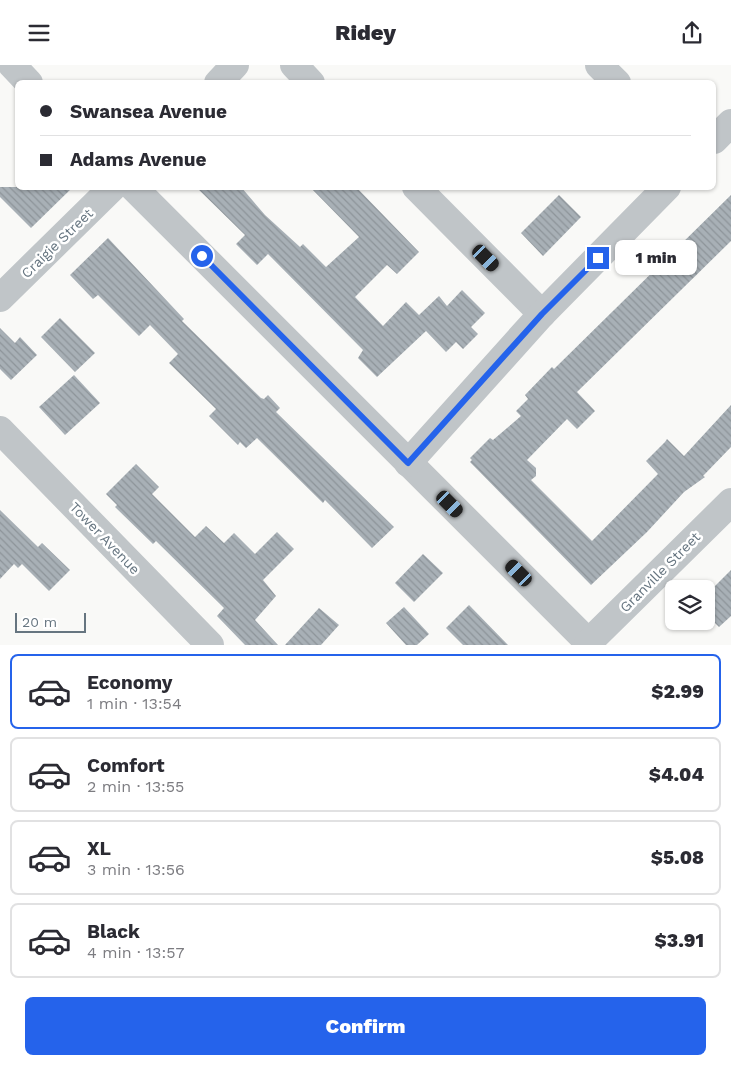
<!DOCTYPE html>
<html lang="en">
<head>
<meta charset="utf-8">
<style>
	:root { --surface:#fff; --page:#f2f2f3; --text:#2b2b33; --muted:#7c7c81; --line:#e1e1e2; --accent:#2563eb }
	body { margin:0; font-family:"Work Sans",sans-serif; background:var(--page); color:var(--text); height:100vh; display:flex; flex-direction:column; font-size:19px; white-space:nowrap }
	* { box-sizing:border-box; margin:0 }
	p { font-size:16px; color:var(--muted) }
	.icon { flex:none; width:28px; height:28px; fill:none; stroke:currentColor; stroke-width:2; stroke-linecap:round; stroke-linejoin:round }
	.map { position:relative; height:580px; overflow:hidden }
	.details { display:flex; flex-direction:column; background:var(--surface); flex:1 }
	.details>* { flex:none }
	.guide { position:absolute; left:15px; top:15px; width:701px; height:110px; border-radius:8px; box-shadow:0 1px 4px #0004; display:grid; align-content:center; height:110px; padding:0 25px; background:var(--surface) }
	.tools { position:absolute; left:665px; top:515px; display:grid; gap:10px }
	.tools a { display:grid; place-items:center; width:50px; height:50px; border-radius:8px; background:var(--surface); box-shadow:0 1px 4px #0004; font-size:25px }
	.scale { position:absolute; left:15px; bottom:12px; width:71px; box-sizing:border-box; padding-left:5px; border:2px solid #667580; border-top:0; font-size:14px; line-height:18px; white-space:nowrap; color:#667580; -webkit-text-stroke:4px #fff; paint-order:stroke }
	.end { position:absolute; width:22px; height:22px; margin:-11px; border:6px solid #2563eb; background:#fff; box-shadow:0 0 0 2px #fff }
	.from { border-radius:50% }
	.bubble { position:absolute; height:35px; border-radius:8px; background:var(--surface); box-shadow:0 1px 4px #0004; font-size:16px; font-weight:800; line-height:35px; text-align:center }
	.car { position:absolute; width:15px; height:30px; margin:-15px -8px; border-radius:6px; box-shadow:0 0 4px 1px #0007; background:linear-gradient(#222 24%,#8ab4d8 0 40%,#222 0 76%,#8ab4d8 0 86%,#222 0) }
	.guide b { display:flex; align-items:center; gap:18px; height:48px; font-size:19px }
	.guide b+b { border-top:1px solid var(--line) }
	.guide i { width:12px; height:12px; background:var(--text) }
	ul { padding:9px 0 0; list-style:none }
	li { display:flex; align-items:center; gap:15px; height:75px; margin:0 10px 8px; padding:0 15px; border:2px solid var(--line); border-radius:8px }
	li div { flex:1 }
	li b { display:block; font-size:19px }
	li em { font-style:normal; font-weight:800 }
	li.selected { border-color:var(--accent) }
	li>.icon { width:45px; height:45px; stroke-width:1.5 }
	.button { display:flex; gap:10px; margin-top:auto; padding:10px 25px }
	.button a { flex:1; height:58px; border-radius:8px; background:var(--accent); color:#fff; font-size:20px; font-weight:800; line-height:58px; text-align:center }
	header { display:flex; justify-content:space-between; align-items:center; height:65px; padding:0 25px; background:var(--surface); font-size:22px; font-weight:800 }
	.map>svg:first-child { display:block }
	.building { fill:url(#building-back-hatch) }
	.lines { fill:none; stroke-linecap:round; stroke-linejoin:round }
	.minor { stroke:#c0c5c8; stroke-width:28 }
	.route { stroke:#2563eb; stroke-width:6 }
	.labels { text-anchor:middle; dominant-baseline:central; stroke-width:5; stroke-linejoin:round; paint-order:stroke }
	.street-label { font-size:14px; fill:#667580; stroke:#fff }
</style>
</head>
<body>
<header><svg class="icon" aria-label="menu" viewBox="0 0 24 24"><path d="M4 6h16M4 12h16M4 18h16"/></svg>Ridey<svg class="icon" aria-label="share" viewBox="0 0 24 24"><path d="M12 15V3M7 8l5-5 5 5M5 13v7h14v-7"/></svg></header>
<div class="map">
<svg width="731" height="580" viewBox="0 0 731 580">
	<defs>
		<pattern id="building-back-hatch" width="6" height="6" patternUnits="userSpaceOnUse" patternTransform="scale(1.25)"><rect width="6" height="6" fill="#a8b0b6"/><path d="M-1 5l2 2M0 0l6 6M5-1l2 2" fill="none" stroke="#8d9499"/></pattern>
	</defs>
	<rect width="100%" height="100%" fill="#f9f9f7"/>
	<!-- building -->
	<g class="building">
		<polygon points="0,122 73,122 31,163 0,132"/>
		<polygon points="196,122 241,122 265,150 300,182 303,179 326,202 359,172 310,122 356,122 419,187 397,209 387,200 355,232 383,261 406,237 419,250 439,231 447,241 462,225 485,248 471,262 478,269 463,284 456,277 446,287 426,266 377,312 358,293 363,285 268,189 257,200 236,179 245,170"/>
		<polygon points="559,130 581,152 543,191 521,168"/>
		<polygon points="731,130 731,176 577,327 595,346 577,364 567,354 527,395 536,403 536,411 531,415 592,476 658,409 646,396 665,377 667,374 684,391 731,340 731,382 703,411 705,412 684,427 647,467 591,520 470,397 472,395 470,393 490,373 493,375 521,351 516,346 528,334 525,330 552,302 554,304"/>
		<polygon points="108,173 184,254 182,256 261,333 264,334 268,330 280,343 276,347 394,462 372,483 325,435 323,438 262,378 257,373 246,383 240,377 238,380 209,351 216,344 169,298 178,289 150,260 139,271 98,230 93,234 70,210"/>
		<polygon points="60,253 95,288 75,307 41,272"/>
		<polygon points="0,263 15,278 20,272 37,290 11,315 0,304"/>
		<polygon points="74,310 100,338 65,370 39,342"/>
		<polygon points="136,399 159,422 152,429 195,472 206,461 224,478 234,468 255,489 277,467 294,484 263,515 276,531 255,555 278,580 245,580 217,551 224,543 156,476 153,479 115,442 117,440 106,429"/>
		<polygon points="0,445 38,482 42,478 70,505 49,526 22,499 18,503 14,499 0,514"/>
		<polygon points="423,489 443,508 414,537 395,518"/>
		<polygon points="731,505 731,551 719,562 706,549 706,530"/>
		<polygon points="469,540 508,580 463,580 446,563"/>
		<polygon points="404,542 429,569 417,580 406,580 386,558"/>
		<polygon points="319,543 339,560 321,580 285,580"/>
	</g>
	<g class="lines">
		<!-- minor -->
		<g class="minor">
			<polyline points="12,0 29,18"/>
			<polyline points="294,0 311,18"/>
			<polyline points="599,0 617,18"/>
			<polyline points="218,18 235,0"/>
			<polyline points="714,75 731,58"/>
			<polyline points="133,122 591,580"/>
			<polyline points="416,122 542,249"/>
			<polyline points="0,233 113,122"/>
			<polyline points="0,365 210,580"/>
			<polyline points="408,398 542,249 667,122"/>
			<polyline points="588,578 731,437"/>
		</g>
	</g>
	<g class="lines">
		<!-- route -->
		<polyline class="route" points="202,191 408,398 542,249 598,193"/>
	</g>
	<g class="labels">
		<!-- street labels -->
		<g class="street-label">
			<text transform="translate(57 178) rotate(-44)">Craigie Street</text>
			<text transform="translate(105 473) rotate(46)">Tower Avenue</text>
			<text transform="translate(660 507) rotate(-45)">Granville Street</text>
		</g>
	</g>
</svg>
<div class="tools">
<a><svg class="icon" aria-label="layers" viewBox="0 0 24 24"><path d="M12 4l9 5-9 5-9-5zM3 14l9 5 9-5"/></svg></a>
</div>
<div class="scale">20 m</div>
<i class="end from" style="left:202px;top:191px"></i>
<i class="end" style="left:598px;top:193px"></i>
<div class="bubble" style="left:615px;top:175px;width:82px">1 min</div>
<i class="car" style="left:486px;top:193px;rotate:135deg"></i>
<i class="car" style="left:450px;top:439px;rotate:135deg"></i>
<i class="car" style="left:519px;top:508px;rotate:315deg"></i>
<div class="guide">
<b><i class="from"></i>Swansea Avenue</b>
<b><i></i>Adams Avenue</b>
</div>
</div>
<section class="details">
<ul>
<li class="selected"><svg class="icon" aria-label="car" viewBox="0 0 24 24"><path d="M5 17H2v-5l4-1 3-4h7l3 4 3 1v5h-3M9 17h6M6 11h13"/><circle cx="7" cy="17" r="2"/><circle cx="17" cy="17" r="2"/></svg><div><b>Economy</b><p>1 min · 13:54</p></div><em>$2.99</em></li>
<li><svg class="icon" aria-label="car" viewBox="0 0 24 24"><path d="M5 17H2v-5l4-1 3-4h7l3 4 3 1v5h-3M9 17h6M6 11h13"/><circle cx="7" cy="17" r="2"/><circle cx="17" cy="17" r="2"/></svg><div><b>Comfort</b><p>2 min · 13:55</p></div><em>$4.04</em></li>
<li><svg class="icon" aria-label="car" viewBox="0 0 24 24"><path d="M5 17H2v-5l4-1 3-4h7l3 4 3 1v5h-3M9 17h6M6 11h13"/><circle cx="7" cy="17" r="2"/><circle cx="17" cy="17" r="2"/></svg><div><b>XL</b><p>3 min · 13:56</p></div><em>$5.08</em></li>
<li><svg class="icon" aria-label="car" viewBox="0 0 24 24"><path d="M5 17H2v-5l4-1 3-4h7l3 4 3 1v5h-3M9 17h6M6 11h13"/><circle cx="7" cy="17" r="2"/><circle cx="17" cy="17" r="2"/></svg><div><b>Black</b><p>4 min · 13:57</p></div><em>$3.91</em></li>
</ul>
<div class="button"><a>Confirm</a></div>
</section>
</body>
</html>
